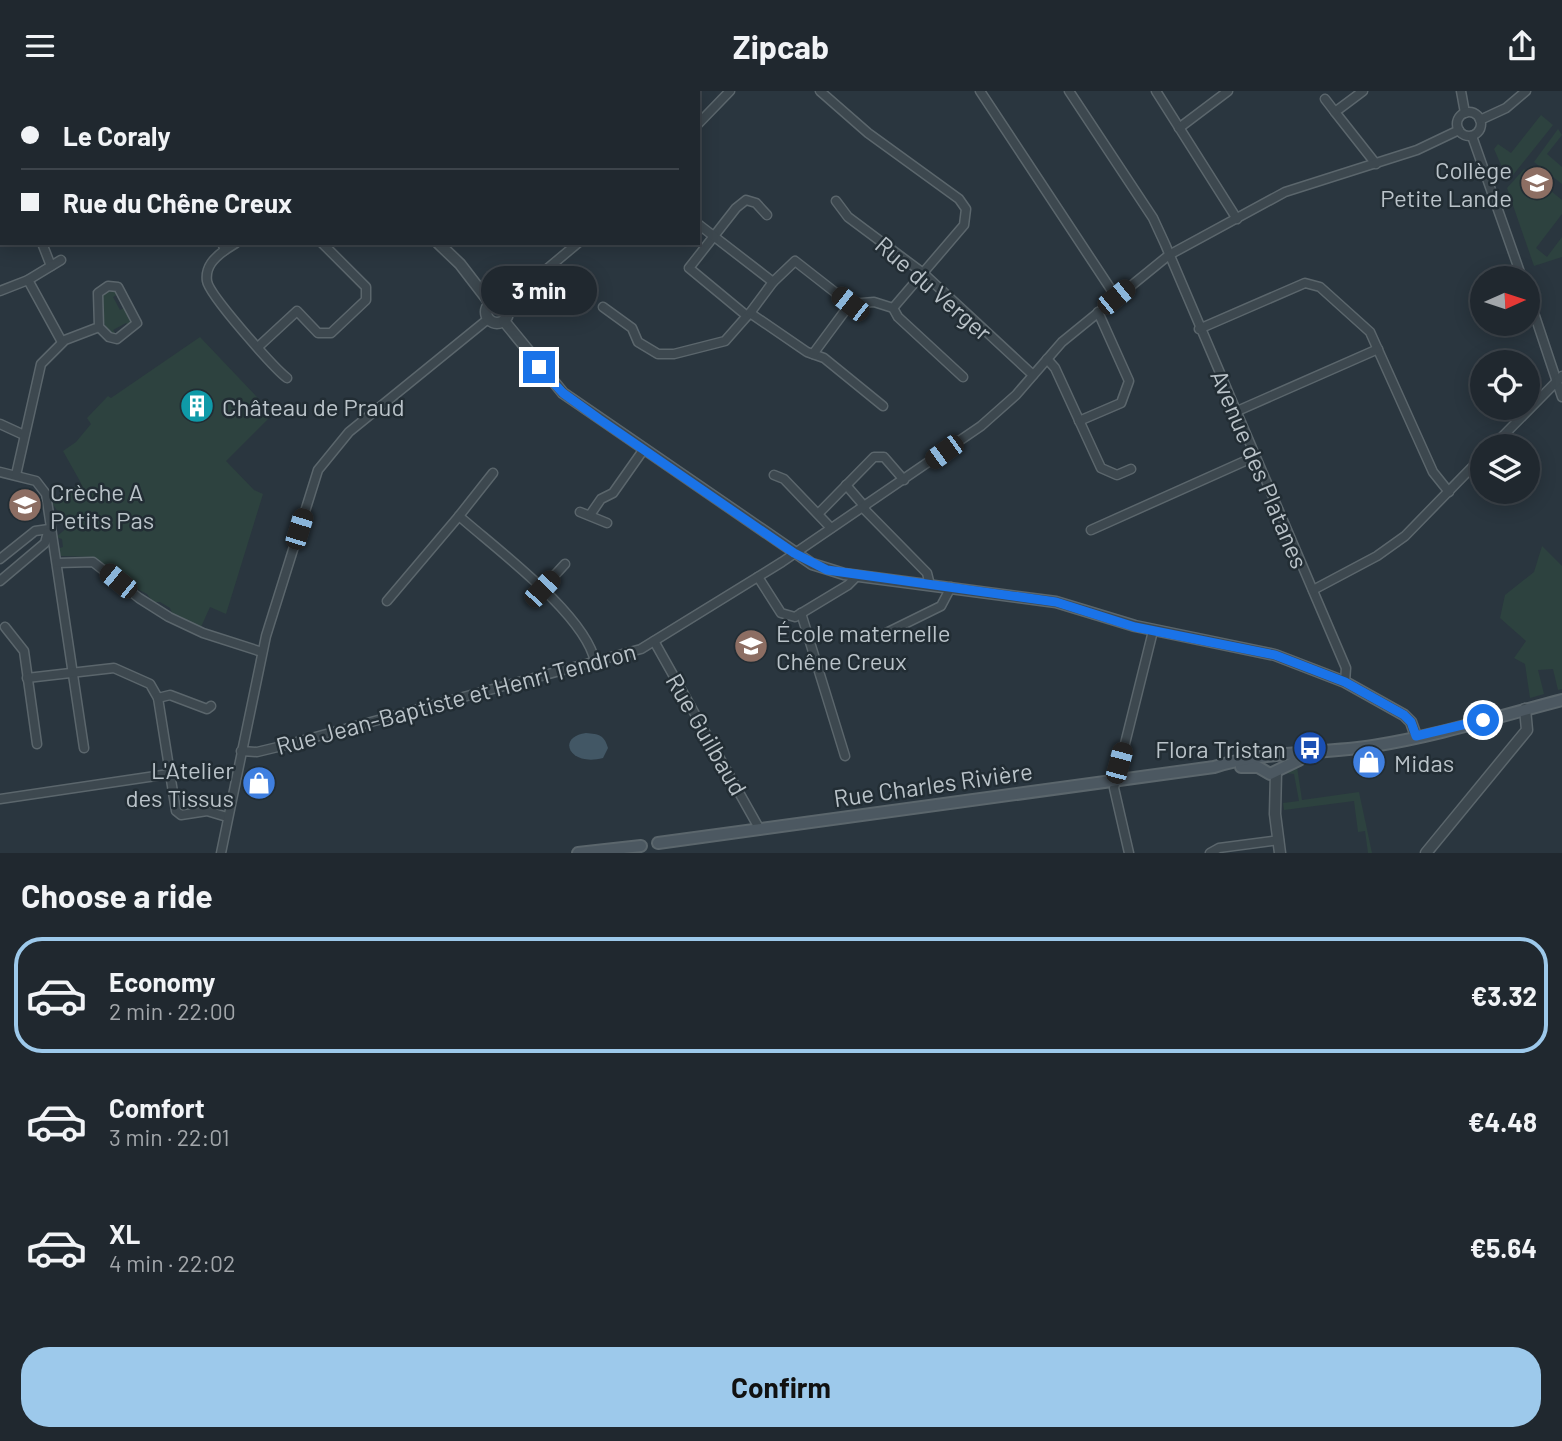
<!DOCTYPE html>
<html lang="en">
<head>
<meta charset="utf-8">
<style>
	:root { --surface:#20282f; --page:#2d343b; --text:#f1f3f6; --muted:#a2a6aa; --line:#3d444b; --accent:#9dc9eb }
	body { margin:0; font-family:Barlow,sans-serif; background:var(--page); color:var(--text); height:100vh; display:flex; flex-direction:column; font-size:26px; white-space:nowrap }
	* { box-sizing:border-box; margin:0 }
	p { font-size:23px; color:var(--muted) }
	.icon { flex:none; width:38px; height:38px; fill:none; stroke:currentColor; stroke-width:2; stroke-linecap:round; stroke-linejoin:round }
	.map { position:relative; height:762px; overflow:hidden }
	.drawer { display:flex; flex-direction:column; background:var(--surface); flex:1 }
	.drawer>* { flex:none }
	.banner { position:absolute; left:0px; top:0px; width:700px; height:154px; box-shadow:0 4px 18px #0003,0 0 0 2px var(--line); display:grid; align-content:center; height:154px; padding:0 21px; background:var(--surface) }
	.needle { width:46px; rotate:87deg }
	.fabs { position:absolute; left:1470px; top:175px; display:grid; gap:14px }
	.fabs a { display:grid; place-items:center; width:70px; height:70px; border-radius:50%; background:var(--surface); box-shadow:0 4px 18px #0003,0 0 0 2px var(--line); font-size:35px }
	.end { position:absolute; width:32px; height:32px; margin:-16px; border:9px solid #1a73e8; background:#fff; box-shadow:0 0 0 4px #fff }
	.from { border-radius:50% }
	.bubble { position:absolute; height:49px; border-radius:24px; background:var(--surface); box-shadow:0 4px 18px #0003,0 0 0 2px var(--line); font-size:23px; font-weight:700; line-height:49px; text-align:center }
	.car { position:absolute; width:21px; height:42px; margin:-21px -10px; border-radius:9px; box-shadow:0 0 5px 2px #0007; background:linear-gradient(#222 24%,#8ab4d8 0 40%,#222 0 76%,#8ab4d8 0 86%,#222 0) }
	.banner b { display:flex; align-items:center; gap:24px; height:66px; font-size:26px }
	.banner b+b { border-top:2px solid var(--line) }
	.banner i { width:18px; height:18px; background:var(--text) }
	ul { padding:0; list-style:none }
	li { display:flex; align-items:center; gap:21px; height:116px; margin:0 14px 10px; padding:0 7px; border:4px solid transparent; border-radius:28px }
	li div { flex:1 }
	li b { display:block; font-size:26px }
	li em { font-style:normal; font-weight:700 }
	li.selected { border-color:var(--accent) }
	li>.icon { width:63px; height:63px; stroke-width:1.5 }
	h2 { padding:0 21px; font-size:32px; line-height:84px }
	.cta { display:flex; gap:14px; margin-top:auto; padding:14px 21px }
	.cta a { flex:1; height:80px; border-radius:28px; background:var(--accent); color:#111; font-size:28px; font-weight:700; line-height:80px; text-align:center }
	header { display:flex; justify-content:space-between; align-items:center; height:91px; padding:0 21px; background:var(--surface); font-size:32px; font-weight:700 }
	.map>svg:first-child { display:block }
	.green { fill:#2d423f }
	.water { fill:#425765 }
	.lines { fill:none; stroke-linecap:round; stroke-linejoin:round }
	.minor-casing { stroke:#5b666c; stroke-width:11 }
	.tertiary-casing { stroke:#5b666c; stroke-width:13 }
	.secondary-casing { stroke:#5b666c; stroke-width:14 }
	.minor { stroke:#3d484f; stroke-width:8 }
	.tertiary { stroke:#3d484f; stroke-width:10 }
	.secondary { stroke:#4c5861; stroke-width:10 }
	.route { stroke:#1a73e8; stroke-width:9 }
	.labels { text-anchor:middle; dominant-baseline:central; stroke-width:5; stroke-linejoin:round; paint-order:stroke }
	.poi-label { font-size:24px; fill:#bac3c9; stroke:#222d34; text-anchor:start }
	.street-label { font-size:24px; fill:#bac3c9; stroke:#222d34 }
</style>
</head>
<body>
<header><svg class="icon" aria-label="menu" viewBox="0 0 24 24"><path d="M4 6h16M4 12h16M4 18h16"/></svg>Zipcab<svg class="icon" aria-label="share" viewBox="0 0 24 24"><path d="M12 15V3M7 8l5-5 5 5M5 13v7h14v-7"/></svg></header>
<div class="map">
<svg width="1562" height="762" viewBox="0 0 1562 762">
	<rect width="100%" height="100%" fill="#2a363f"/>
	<!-- green -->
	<g class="green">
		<polygon points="1541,24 1553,34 1513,84 1501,74 1494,58 1498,53 1511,62"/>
		<polygon points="1558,38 1562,44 1547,63 1562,76 1562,93 1534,71"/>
		<polygon points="1524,78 1562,109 1562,123 1536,157 1547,166 1562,146 1562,166 1534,175 1507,97"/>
		<polygon points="108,198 115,198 118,203 113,206 120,219 126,216 133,232 130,236 126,232 113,239 116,243 112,244 103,231 101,202"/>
		<polygon points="200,246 273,323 226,370 254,399 263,403 226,523 210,516 201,536 172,522 170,517 160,511 153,511 147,503 126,492 125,487 116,479 111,479 93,466 61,465 57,458 63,456 62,448 56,446 68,436 52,412 81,392 63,360 76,351 91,333 87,327 108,305 111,307"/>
		<polygon points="1542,455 1562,475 1562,598 1558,599 1553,578 1538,579 1544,603 1530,607 1525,573 1514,567 1526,550 1500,527 1505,504 1534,481"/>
		<polygon points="1297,676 1302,709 1359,701 1372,762 1368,762 1365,740 1358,741 1354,710 1284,719 1283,712 1299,710 1294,683 1284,682"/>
	</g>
	<!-- water -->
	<path class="water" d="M586 642C599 643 604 644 608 657L603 667C569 676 556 646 586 642Z"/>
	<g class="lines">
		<!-- minor casing -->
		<g class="minor-casing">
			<g id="minor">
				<polyline points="619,0 621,2"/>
				<polyline points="820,0 868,42 959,108 966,118 964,134 893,217"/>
				<polyline points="980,0 1116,206"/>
				<polyline points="1069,0 1153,127 1165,153 1346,577 1345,591"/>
				<polyline points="1156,0 1237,128"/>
				<polyline points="1363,0 1335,21 1376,73"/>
				<polyline points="1461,0 1465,22"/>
				<polyline points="97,2 97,0"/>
				<polyline points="327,2 329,0"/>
				<polyline points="548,2 550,0"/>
				<polyline points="1325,8 1335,21"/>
				<circle cx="1469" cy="33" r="12"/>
				<polyline points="1480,29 1506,17 1526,0"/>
				<polyline points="698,33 730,0"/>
				<polyline points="1179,37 1228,0"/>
				<polyline points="1472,45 1522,187"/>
				<polyline points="0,79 2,71"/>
				<polyline points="0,89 2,89"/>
				<polyline points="836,110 848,126 923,182 1033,284"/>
				<polyline points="767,124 756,112 746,109 736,117 689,177 747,225 750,222 807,261 824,267 883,315"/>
				<polyline points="698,133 773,191 795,170 850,213 874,211 893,217 898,226 963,286"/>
				<polyline points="42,152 51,175"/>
				<path d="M222 152 225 159C214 167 205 176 207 190 209 204 274 277 287 287"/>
				<polyline points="225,159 236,152"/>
				<polyline points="28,189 62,251"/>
				<polyline points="0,200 28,189 61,169"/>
				<polyline points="1528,204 1562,306"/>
				<polyline points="505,213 578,152"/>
				<polyline points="603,216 632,237 638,251 658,263 674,263 725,250 747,225"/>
				<polyline points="750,222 773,191"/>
				<polyline points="1199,238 1305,192 1320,196 1370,241 1433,381 1449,401"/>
				<polyline points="258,256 297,220 318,242 331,242 366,209 366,196 322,152"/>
				<polyline points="813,263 850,213"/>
				<polyline points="1047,268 1055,277 1101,377 1117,384 1131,378"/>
				<polyline points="1235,321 1378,258"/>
				<polyline points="1079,330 1121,312 1129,290 1098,221"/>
				<polyline points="0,333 24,344"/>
				<polyline points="1493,355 1562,285"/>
				<polyline points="0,381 36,390 46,403 84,657"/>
				<path d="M493 382 459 425C495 457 586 524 595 571"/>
				<polyline points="16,384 41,273 65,249 99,236 109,246 117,248 137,232 118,196 108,195 98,202 99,236"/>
				<polyline points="774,384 784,388 831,437"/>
				<polyline points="846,394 865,416"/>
				<polyline points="863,417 927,482 930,494"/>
				<polyline points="580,421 607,432"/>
				<polyline points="819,422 874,366 884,366 904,389"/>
				<polyline points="590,424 601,408 613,402 644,358"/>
				<polyline points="1091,439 1254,366"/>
				<polyline points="0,468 35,440 49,438"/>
				<polyline points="57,472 93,471 139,507 169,526 203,542 262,561"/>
				<polyline points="758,486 781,522 795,526 848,494 857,485"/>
				<polyline points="0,490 45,452 48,441"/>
				<polyline points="542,498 565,473"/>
				<polyline points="1313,499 1377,465 1405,445 1482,366"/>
				<polyline points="387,510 459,425"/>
				<polyline points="801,522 845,665"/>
				<polyline points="5,536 24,560 37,653"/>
				<polyline points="878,546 941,515 951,496"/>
				<polyline points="654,550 759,737"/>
				<polyline points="27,587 114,577 150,593 158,607 176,720 181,724 207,720 227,726"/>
				<polyline points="158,607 170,604 207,618 211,615"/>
				<polyline points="241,660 257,661 282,655 641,558 782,471 981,335 1016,304 1062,251 1169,164 1285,101 1417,59 1459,39"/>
				<polyline points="0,708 169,683"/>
				<polyline points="221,762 266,545 318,379 349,341 488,228"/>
				<polyline points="1129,762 1114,697 1153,540"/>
				<polyline points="1210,762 1219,757 1279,749"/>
			</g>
		</g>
		<!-- tertiary casing -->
		<g class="tertiary-casing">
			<g id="tertiary">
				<polyline points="201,0 207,2"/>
				<polyline points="438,152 460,173 490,212"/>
				<circle cx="497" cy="221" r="11"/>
				<polyline points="504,230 563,302 812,473 844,483 1056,511 1135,535 1275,564 1345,591 1404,624 1411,631 1416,645"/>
				<polyline points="1276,681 1275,723 1280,762"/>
				<polyline points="1426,762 1527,639 1525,618"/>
			</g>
		</g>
		<!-- secondary casing -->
		<g class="secondary-casing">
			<g id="secondary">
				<polyline points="1241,676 1258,676 1270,683 1299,669"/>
				<path d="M658 752 1214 676C1263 660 1321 663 1373 655 1437 645 1500 625 1562 609"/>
				<polyline points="578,762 641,755"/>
			</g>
		</g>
		<!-- minor -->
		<use href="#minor" class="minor"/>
		<!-- tertiary -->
		<use href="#tertiary" class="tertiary"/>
		<!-- secondary -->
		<use href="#secondary" class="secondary"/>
	</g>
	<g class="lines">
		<!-- route -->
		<polyline class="route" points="539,276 563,302 599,328 794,462 827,479 1056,511 1135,536 1275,564 1345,591 1404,624 1411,631 1416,645 1483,629"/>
	</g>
	<!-- icons -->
	<defs>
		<g id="school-disc" transform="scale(1.75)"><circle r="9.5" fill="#8d6e63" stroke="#222d34"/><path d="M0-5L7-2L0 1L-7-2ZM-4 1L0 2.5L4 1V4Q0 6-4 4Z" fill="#fff"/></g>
		<g id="building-disc" transform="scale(1.75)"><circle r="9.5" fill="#0f9aa8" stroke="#222d34"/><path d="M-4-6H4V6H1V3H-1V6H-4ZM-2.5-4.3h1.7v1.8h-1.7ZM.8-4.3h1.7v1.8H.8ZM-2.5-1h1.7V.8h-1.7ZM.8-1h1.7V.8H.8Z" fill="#fff"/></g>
		<g id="bus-disc" transform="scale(1.75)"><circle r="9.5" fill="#1a4fb4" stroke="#222d34"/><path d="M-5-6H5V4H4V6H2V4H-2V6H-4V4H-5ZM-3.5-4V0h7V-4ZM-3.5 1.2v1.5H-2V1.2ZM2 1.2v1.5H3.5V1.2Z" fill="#fff"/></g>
		<g id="shop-disc" transform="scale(1.75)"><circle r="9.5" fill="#3f7fe0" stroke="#222d34"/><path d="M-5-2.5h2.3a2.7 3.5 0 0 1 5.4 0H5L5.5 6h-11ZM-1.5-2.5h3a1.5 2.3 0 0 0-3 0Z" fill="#fff"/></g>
	</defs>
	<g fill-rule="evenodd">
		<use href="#school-disc" x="1537" y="92"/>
		<use href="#building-disc" x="197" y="315"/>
		<use href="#school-disc" x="25" y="414"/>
		<use href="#school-disc" x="751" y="555"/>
		<use href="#bus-disc" x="1310" y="657"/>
		<use href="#shop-disc" x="1369" y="671"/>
		<use href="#shop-disc" x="259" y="692"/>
	</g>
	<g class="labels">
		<!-- poi labels -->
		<g class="poi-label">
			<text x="1512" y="78" text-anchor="end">Collège<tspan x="1512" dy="28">Petite Lande</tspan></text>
			<text x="222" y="315">Château de Praud</text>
			<text x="50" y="400">Crèche A<tspan x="50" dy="28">Petits Pas</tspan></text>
			<text x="776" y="541">École maternelle<tspan x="776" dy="28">Chêne Creux</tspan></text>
			<text x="1286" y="657" text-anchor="end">Flora Tristan</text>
			<text x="1394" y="671">Midas</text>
			<text x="234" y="678" text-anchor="end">L'Atelier<tspan x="234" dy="28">des Tissus</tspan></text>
		</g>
		<!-- street labels -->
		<g class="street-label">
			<text transform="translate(934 197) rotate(41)">Rue du Verger</text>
			<text transform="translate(1260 378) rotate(67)">Avenue des Platanes</text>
			<text transform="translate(456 607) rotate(-15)">Rue Jean-Baptiste et Henri Tendron</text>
			<text transform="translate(707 643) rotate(60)">Rue Guilbaud</text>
			<text transform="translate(933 693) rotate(-8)">Rue Charles Rivière</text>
		</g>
	</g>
</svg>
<div class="fabs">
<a><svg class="needle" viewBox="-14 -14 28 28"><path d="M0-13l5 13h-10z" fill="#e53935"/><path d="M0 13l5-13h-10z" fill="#a2a6aa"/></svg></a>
<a><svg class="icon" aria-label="locate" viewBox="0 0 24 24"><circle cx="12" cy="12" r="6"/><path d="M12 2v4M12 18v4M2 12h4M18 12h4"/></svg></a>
<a><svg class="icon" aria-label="layers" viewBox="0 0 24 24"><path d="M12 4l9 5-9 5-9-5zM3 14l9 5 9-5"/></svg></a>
</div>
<i class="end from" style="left:1483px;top:629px"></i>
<i class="end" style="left:539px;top:276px"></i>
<div class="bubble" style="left:481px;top:175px;width:116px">3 min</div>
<i class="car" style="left:1116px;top:206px;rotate:51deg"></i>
<i class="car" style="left:850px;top:213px;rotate:308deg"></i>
<i class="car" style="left:944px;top:361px;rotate:234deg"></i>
<i class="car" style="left:299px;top:438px;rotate:17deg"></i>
<i class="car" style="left:118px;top:490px;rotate:309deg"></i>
<i class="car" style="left:542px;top:498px;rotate:43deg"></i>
<i class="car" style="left:1119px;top:672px;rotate:15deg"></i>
<div class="banner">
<b><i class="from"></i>Le Coraly</b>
<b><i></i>Rue du Chêne Creux</b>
</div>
</div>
<section class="drawer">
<h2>Choose a ride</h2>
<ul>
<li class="selected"><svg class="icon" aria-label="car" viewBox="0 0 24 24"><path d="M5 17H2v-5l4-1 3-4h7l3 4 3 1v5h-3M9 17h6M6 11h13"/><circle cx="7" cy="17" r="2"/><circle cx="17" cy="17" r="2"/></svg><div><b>Economy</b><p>2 min · 22:00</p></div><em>€3.32</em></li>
<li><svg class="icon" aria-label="car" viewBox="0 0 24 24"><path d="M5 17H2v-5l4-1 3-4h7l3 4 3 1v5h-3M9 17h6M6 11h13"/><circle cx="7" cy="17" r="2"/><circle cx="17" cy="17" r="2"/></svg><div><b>Comfort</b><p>3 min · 22:01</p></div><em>€4.48</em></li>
<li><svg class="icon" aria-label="car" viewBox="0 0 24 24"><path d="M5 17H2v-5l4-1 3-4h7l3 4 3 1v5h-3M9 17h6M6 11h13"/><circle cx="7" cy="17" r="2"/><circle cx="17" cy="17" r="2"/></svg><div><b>XL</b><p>4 min · 22:02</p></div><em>€5.64</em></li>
</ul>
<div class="cta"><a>Confirm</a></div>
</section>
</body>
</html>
